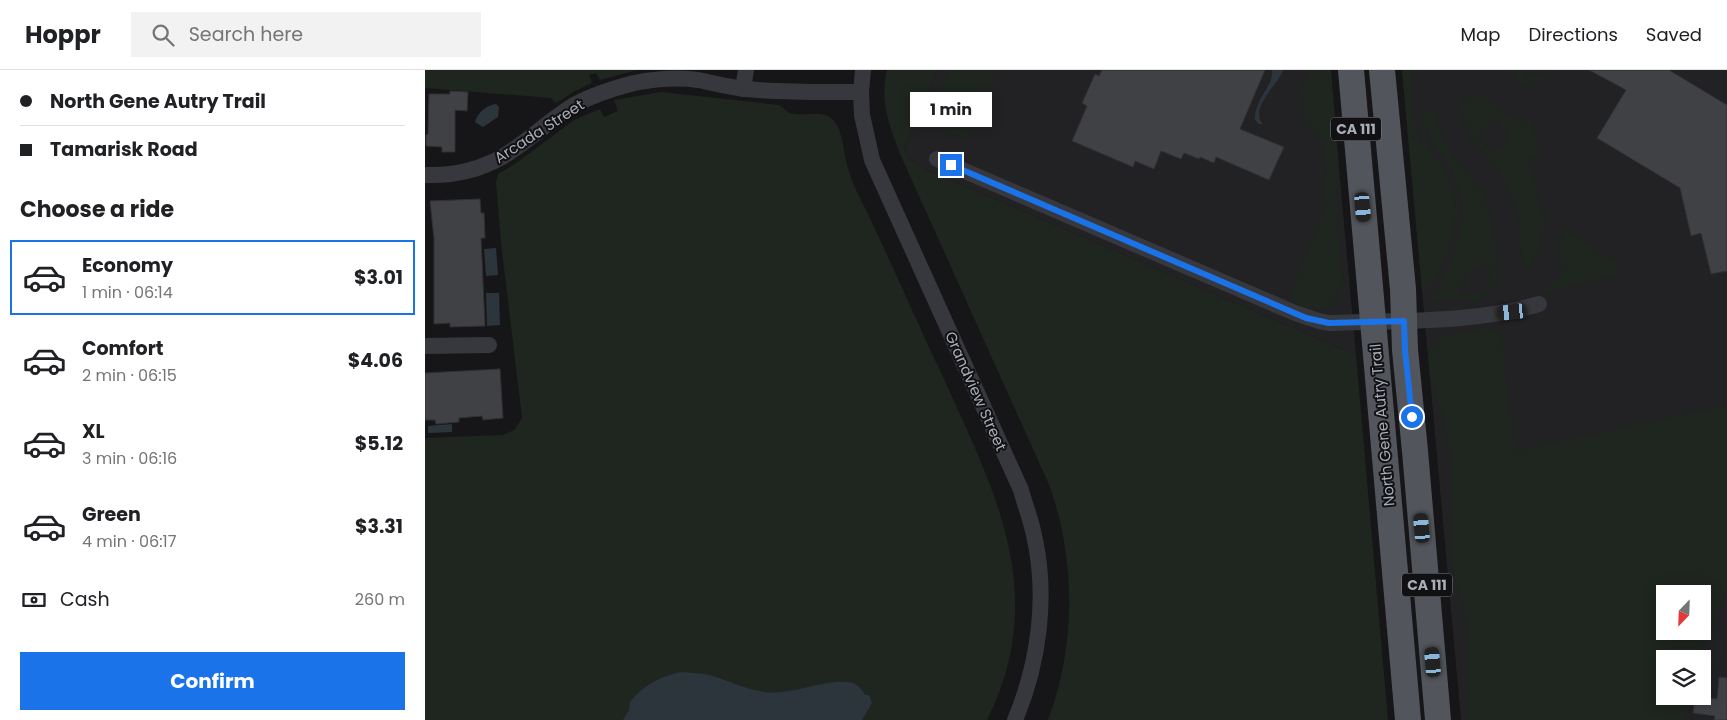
<!DOCTYPE html>
<html lang="en">
<head>
<meta charset="utf-8">
<style>
	:root { --surface:#fff; --page:#f2f2f2; --text:#202124; --muted:#757577; --line:#e0e0e0; --accent:#1a73e8 }
	body { margin:0; font-family:Poppins,sans-serif; background:var(--page); color:var(--text); height:100vh; display:flex; flex-direction:column; font-size:19px; white-space:nowrap }
	* { box-sizing:border-box; margin:0 }
	p { font-size:16px; color:var(--muted) }
	.icon { flex:none; width:28px; height:28px; fill:none; stroke:currentColor; stroke-width:2; stroke-linecap:round; stroke-linejoin:round }
	.map { position:relative; flex:1; overflow:hidden }
	.side { display:flex; flex-direction:column; background:var(--surface); width:425px }
	.side>* { flex:none }
	.guide { display:grid; align-content:center; height:110px; padding:0 20px; background:var(--surface) }
	.needle { width:32px; rotate:203deg }
	.controls { position:absolute; left:1231px; top:515px; display:grid; gap:10px }
	.controls a { display:grid; place-items:center; width:55px; height:55px; border-radius:0px; background:var(--surface); box-shadow:0 2px 12px #0003; font-size:25px }
	.end { position:absolute; width:22px; height:22px; margin:-11px; border:6px solid #1a73e8; background:#fff; box-shadow:0 0 0 2px #fff }
	.from { border-radius:50% }
	.bubble { position:absolute; height:35px; border-radius:0px; background:var(--surface); box-shadow:0 2px 12px #0003; font-size:16px; font-weight:700; line-height:35px; text-align:center }
	.car { position:absolute; width:15px; height:30px; margin:-15px -8px; border-radius:6px; box-shadow:0 0 4px 1px #0007; background:linear-gradient(#222 24%,#8ab4d8 0 40%,#222 0 76%,#8ab4d8 0 86%,#222 0) }
	.guide b { display:flex; align-items:center; gap:18px; height:48px; font-size:19px }
	.guide b+b { border-top:1px solid var(--line) }
	.guide i { width:12px; height:12px; background:var(--text) }
	ul { padding:0; list-style:none }
	li { display:flex; align-items:center; gap:15px; height:75px; margin:0 10px 8px; padding:0 10px; border:2px solid transparent; border-radius:0px }
	li div { flex:1 }
	li b { display:block; font-size:19px }
	li em { font-style:normal; font-weight:700 }
	li.active { border-color:var(--accent) }
	li>.icon { width:45px; height:45px; stroke-width:1.5 }
	h2 { padding:0 20px; font-size:22px; line-height:60px }
	.pay { display:flex; align-items:center; gap:12px; height:55px; padding:0 20px; font-size:19px }
	.pay p { margin-inline-start:auto }
	.button { display:flex; gap:10px; margin-top:auto; padding:10px 20px }
	.button a { flex:1; height:58px; border-radius:0px; background:var(--accent); color:#fff; font-size:20px; font-weight:700; line-height:58px; text-align:center }
	header { display:flex; align-items:center; gap:30px; box-sizing:border-box; height:70px; padding:0 25px; background:var(--surface); border-bottom:1px solid var(--line) }
	header strong { font-size:24px }
	nav { display:flex; gap:28px; margin-inline-start:auto; font-size:18px }
	.search { width:350px; height:45px; background:var(--page); display:flex; align-items:center; gap:12px; box-sizing:border-box; padding:0 18px; border-radius:0px; color:var(--muted); font-size:19px }
	main { display:flex; flex:1; min-height:0 }
	.map>svg:first-child { display:block }
	.built { fill:#222225; fill-rule:evenodd }
	.green { fill:#1e261f; fill-rule:evenodd }
	.water { fill:#2c353c }
	.building { fill:#404145; stroke:#303034 }
	.lines { fill:none; stroke-linecap:round; stroke-linejoin:round }
	.street { stroke:#37383d; stroke-width:16 }
	.primary { stroke:#53555c; stroke-width:26 }
	.route { stroke:#1a73e8; stroke-width:6 }
	.labels { text-anchor:middle; dominant-baseline:central; stroke-width:4; stroke-linejoin:round; paint-order:stroke }
	.shield { fill:#111113; stroke:#7b7e86; stroke-width:1 }
	.shield-label { font-size:14px; font-weight:bold; fill:#a8adb8 }
	.street-label { font-size:15px; fill:#a8adb8; stroke:#111113 }
</style>
</head>
<body>
<header>
<strong>Hoppr</strong>
<div class="search"><svg class="icon" aria-label="search" viewBox="0 0 24 24"><circle cx="10" cy="10" r="6"/><path d="M15 15l6 6"/></svg>Search here</div>
<nav><a>Map</a><a>Directions</a><a>Saved</a></nav>
</header>
<main>
<section class="side">
<div class="guide">
<b><i class="from"></i>North Gene Autry Trail</b>
<b><i></i>Tamarisk Road</b>
</div>
<h2>Choose a ride</h2>
<ul>
<li class="active"><svg class="icon" aria-label="car" viewBox="0 0 24 24"><path d="M5 17H2v-5l4-1 3-4h7l3 4 3 1v5h-3M9 17h6M6 11h13"/><circle cx="7" cy="17" r="2"/><circle cx="17" cy="17" r="2"/></svg><div><b>Economy</b><p>1 min · 06:14</p></div><em>$3.01</em></li>
<li><svg class="icon" aria-label="car" viewBox="0 0 24 24"><path d="M5 17H2v-5l4-1 3-4h7l3 4 3 1v5h-3M9 17h6M6 11h13"/><circle cx="7" cy="17" r="2"/><circle cx="17" cy="17" r="2"/></svg><div><b>Comfort</b><p>2 min · 06:15</p></div><em>$4.06</em></li>
<li><svg class="icon" aria-label="car" viewBox="0 0 24 24"><path d="M5 17H2v-5l4-1 3-4h7l3 4 3 1v5h-3M9 17h6M6 11h13"/><circle cx="7" cy="17" r="2"/><circle cx="17" cy="17" r="2"/></svg><div><b>XL</b><p>3 min · 06:16</p></div><em>$5.12</em></li>
<li><svg class="icon" aria-label="car" viewBox="0 0 24 24"><path d="M5 17H2v-5l4-1 3-4h7l3 4 3 1v5h-3M9 17h6M6 11h13"/><circle cx="7" cy="17" r="2"/><circle cx="17" cy="17" r="2"/></svg><div><b>Green</b><p>4 min · 06:17</p></div><em>$3.31</em></li>
</ul>
<div class="pay"><svg class="icon" aria-label="cash" viewBox="0 0 24 24"><path d="M3 7h18v10H3z"/><circle cx="12" cy="12" r="2"/></svg>Cash<p>260 m</p></div>
<div class="button"><a>Confirm</a></div>
</section>
<div class="map">
<svg width="1302" height="650" viewBox="0 0 1302 650">
	<rect width="100%" height="100%" fill="#161618"/>
	<!-- built -->
	<g class="built">
		<polygon points="512,0 905,0 931,285 498,98 484,89 479,79"/>
		<path d="M977 0H1302V650H1036ZM1240 524H1278V561H1240ZM1240 589H1278V626H1240Z"/>
	</g>
	<!-- green -->
	<g class="green">
		<polygon points="0,0 212,0 175,10 171,3 164,5 167,13 150,21 131,33 126,28 0,18"/>
		<path d="M462 0H512L479 79 484 89 498 98 931 285 963 650H623C650 578 651 497 627 423 623 411 617 399 612 388L476 86C465 58 454 30 462 0Z"/>
		<polygon points="525,0 572,0 542,69 511,57 507,52 506,42"/>
		<path d="M886 0H906L914 97 910 131 918 206 917 215 909 228 913 234C901 242 865 244 865 222L903 133 895 128C903 107 904 86 891 66 887 61 882 56 878 51L880 39 873 21 883 7Z"/>
		<path d="M977 0H990C984 29 985 55 1004 80 1010 89 1019 97 1023 108 1034 132 1031 157 1022 182 1016 199 1014 209 1000 221L997 219Z"/>
		<path d="M1089 0H1099L1100 7 1105 8 1110 5 1121 3 1115 14 1103 18C1094 15 1089 10 1089 0Z"/>
		<path d="M236 22 354 35C357 37 360 40 363 42 377 49 396 37 409 51 418 61 419 86 423 98 427 113 434 126 441 140 467 194 491 250 517 305 570 421 625 524 562 650H0V368L78 365 89 360 97 348 76 173 71 112 73 104 90 94 149 50 175 39 179 47 193 41 189 30Z"/>
		<path d="M1055 24C1065 25 1068 34 1075 40 1082 46 1093 49 1102 52L1105 50 1115 84 1114 86 1104 90 1116 141 1121 148 1113 184 1106 191 1099 209 1093 150 1088 129 1077 105 1044 65 1034 40 1043 25ZM1071 49 1086 67 1068 83 1053 64Z"/>
		<path d="M1009 41C1013 59 1020 75 1031 90 1041 102 1052 113 1059 127 1072 153 1071 186 1073 215L1070 216 1057 230 1009 229 1005 225C1019 214 1022 201 1028 186 1038 157 1042 128 1027 100 1022 90 1014 83 1008 75 1002 67 999 56 995 47L998 43ZM1060 195 1065 197C1064 203 1065 210 1063 215 1059 222 1044 227 1036 225L1035 220 1044 201 1046 199Z"/>
		<path d="M1139 159 1191 191 1190 205 1116 224V222C1122 216 1131 212 1134 206 1139 199 1135 195 1134 187 1133 179 1137 167 1139 159Z"/>
		<path d="M1060 258C1079 259 1078 270 1078 285L1091 381 1302 335V515L1271 589H1240V626H1256L1261 650H1042L1044 620 1042 556 1025 488 1027 391 1019 352 1005 307 1003 283 1012 273V268ZM1240 524H1278V561H1240Z"/>
	</g>
	<!-- water -->
	<g class="water">
		<path d="M847 0H858C854 14 823 39 838 54H834L830 50C829 30 849 16 847 0Z"/>
		<path d="M71 34 74 37 73 47 58 57 50 52C52 43 62 35 71 34Z"/>
		<polygon points="71,178 73,205 61,206 59,179"/>
		<polygon points="61,223 74,223 75,255 62,256"/>
		<polygon points="27,354 27,362 3,363 3,356"/>
		<path d="M257 602C266 603 275 603 284 605 302 610 319 619 339 622 363 625 387 614 411 612 425 611 433 612 440 625H444L447 633 437 650H198L204 640 205 632C217 616 237 605 257 602Z"/>
	</g>
	<!-- building -->
	<g class="building">
		<polygon points="677,0 840,0 815,59 859,77 844,110 791,87 789,93 775,87 774,89 759,83 756,89 736,81 729,99 710,91 708,97 647,71 662,36 657,33 670,4 674,6"/>
		<polygon points="1164,0 1244,0 1302,35 1302,201 1286,204 1276,163 1266,166 1255,118 1172,68 1201,20"/>
		<polygon points="25,21 43,22 42,41 30,40 30,82 17,82 17,77 1,76 1,65 3,64 4,24 25,24"/>
		<polygon points="55,129 56,143 59,143 60,168 56,168 60,256 25,257 25,253 9,254 9,169 5,131"/>
		<polygon points="75,299 78,348 58,350 57,346 34,348 34,352 11,354 10,350 0,350 0,303"/>
		<polygon points="1294,607 1302,608 1302,650 1289,650 1290,646 1268,643 1270,626 1292,629"/>
	</g>
	<g class="lines">
		<!-- street -->
		<g class="street">
			<path d="M438 0 436 22 437 45 447 90 596 420C600 435 606 450 609 465 623 526 614 593 590 650"/>
			<polyline points="318,19 321,0"/>
			<path d="M512 89 870 243 894 251 904 253C975 250 1045 254 1114 234"/>
			<path d="M0 105C26 106 54 100 77 87 103 72 125 49 151 34 168 25 190 18 209 13 230 9 252 7 273 10 289 13 305 18 322 19 360 23 398 22 436 22"/>
			<polyline points="0,276 64,275"/>
		</g>
		<!-- primary -->
		<g class="primary">
			<polyline points="926,0 983,650"/>
			<polyline points="957,0 978,219 980,280 990,381 1013,650"/>
		</g>
	</g>
	<g class="lines">
		<!-- route -->
		<polyline class="route" points="526,95 881,248 904,253 979,251 980,280 987,347"/>
	</g>
	<g class="labels">
		<!-- shield labels -->
		<g class="shield">
			<rect x="906" y="47.5" width="50" height="23" rx="4"/>
			<rect x="977" y="503.5" width="50" height="23" rx="4"/>
		</g>
		<g class="shield-label">
			<text x="931" y="59">CA 111</text>
			<text x="1002" y="515">CA 111</text>
		</g>
		<!-- street labels -->
		<g class="street-label">
			<text transform="translate(114 61) rotate(-33)">Arcada Street</text>
			<text transform="translate(551 321) rotate(66)">Grandview Street</text>
			<text transform="translate(957 355) rotate(-95)">North Gene Autry Trail</text>
		</g>
	</g>
</svg>
<div class="controls">
<a><svg class="needle" viewBox="-14 -14 28 28"><path d="M0-13l5 13h-10z" fill="#e53935"/><path d="M0 13l5-13h-10z" fill="#757577"/></svg></a>
<a><svg class="icon" aria-label="layers" viewBox="0 0 24 24"><path d="M12 4l9 5-9 5-9-5zM3 14l9 5 9-5"/></svg></a>
</div>
<i class="end from" style="left:987px;top:347px"></i>
<i class="end" style="left:526px;top:95px"></i>
<div class="bubble" style="left:485px;top:22px;width:82px">1 min</div>
<i class="car" style="left:938px;top:137px;rotate:175deg"></i>
<i class="car" style="left:1087px;top:242px;rotate:264deg"></i>
<i class="car" style="left:997px;top:458px;rotate:355deg"></i>
<i class="car" style="left:1008px;top:592px;rotate:355deg"></i>
</div>
</main>
</body>
</html>
